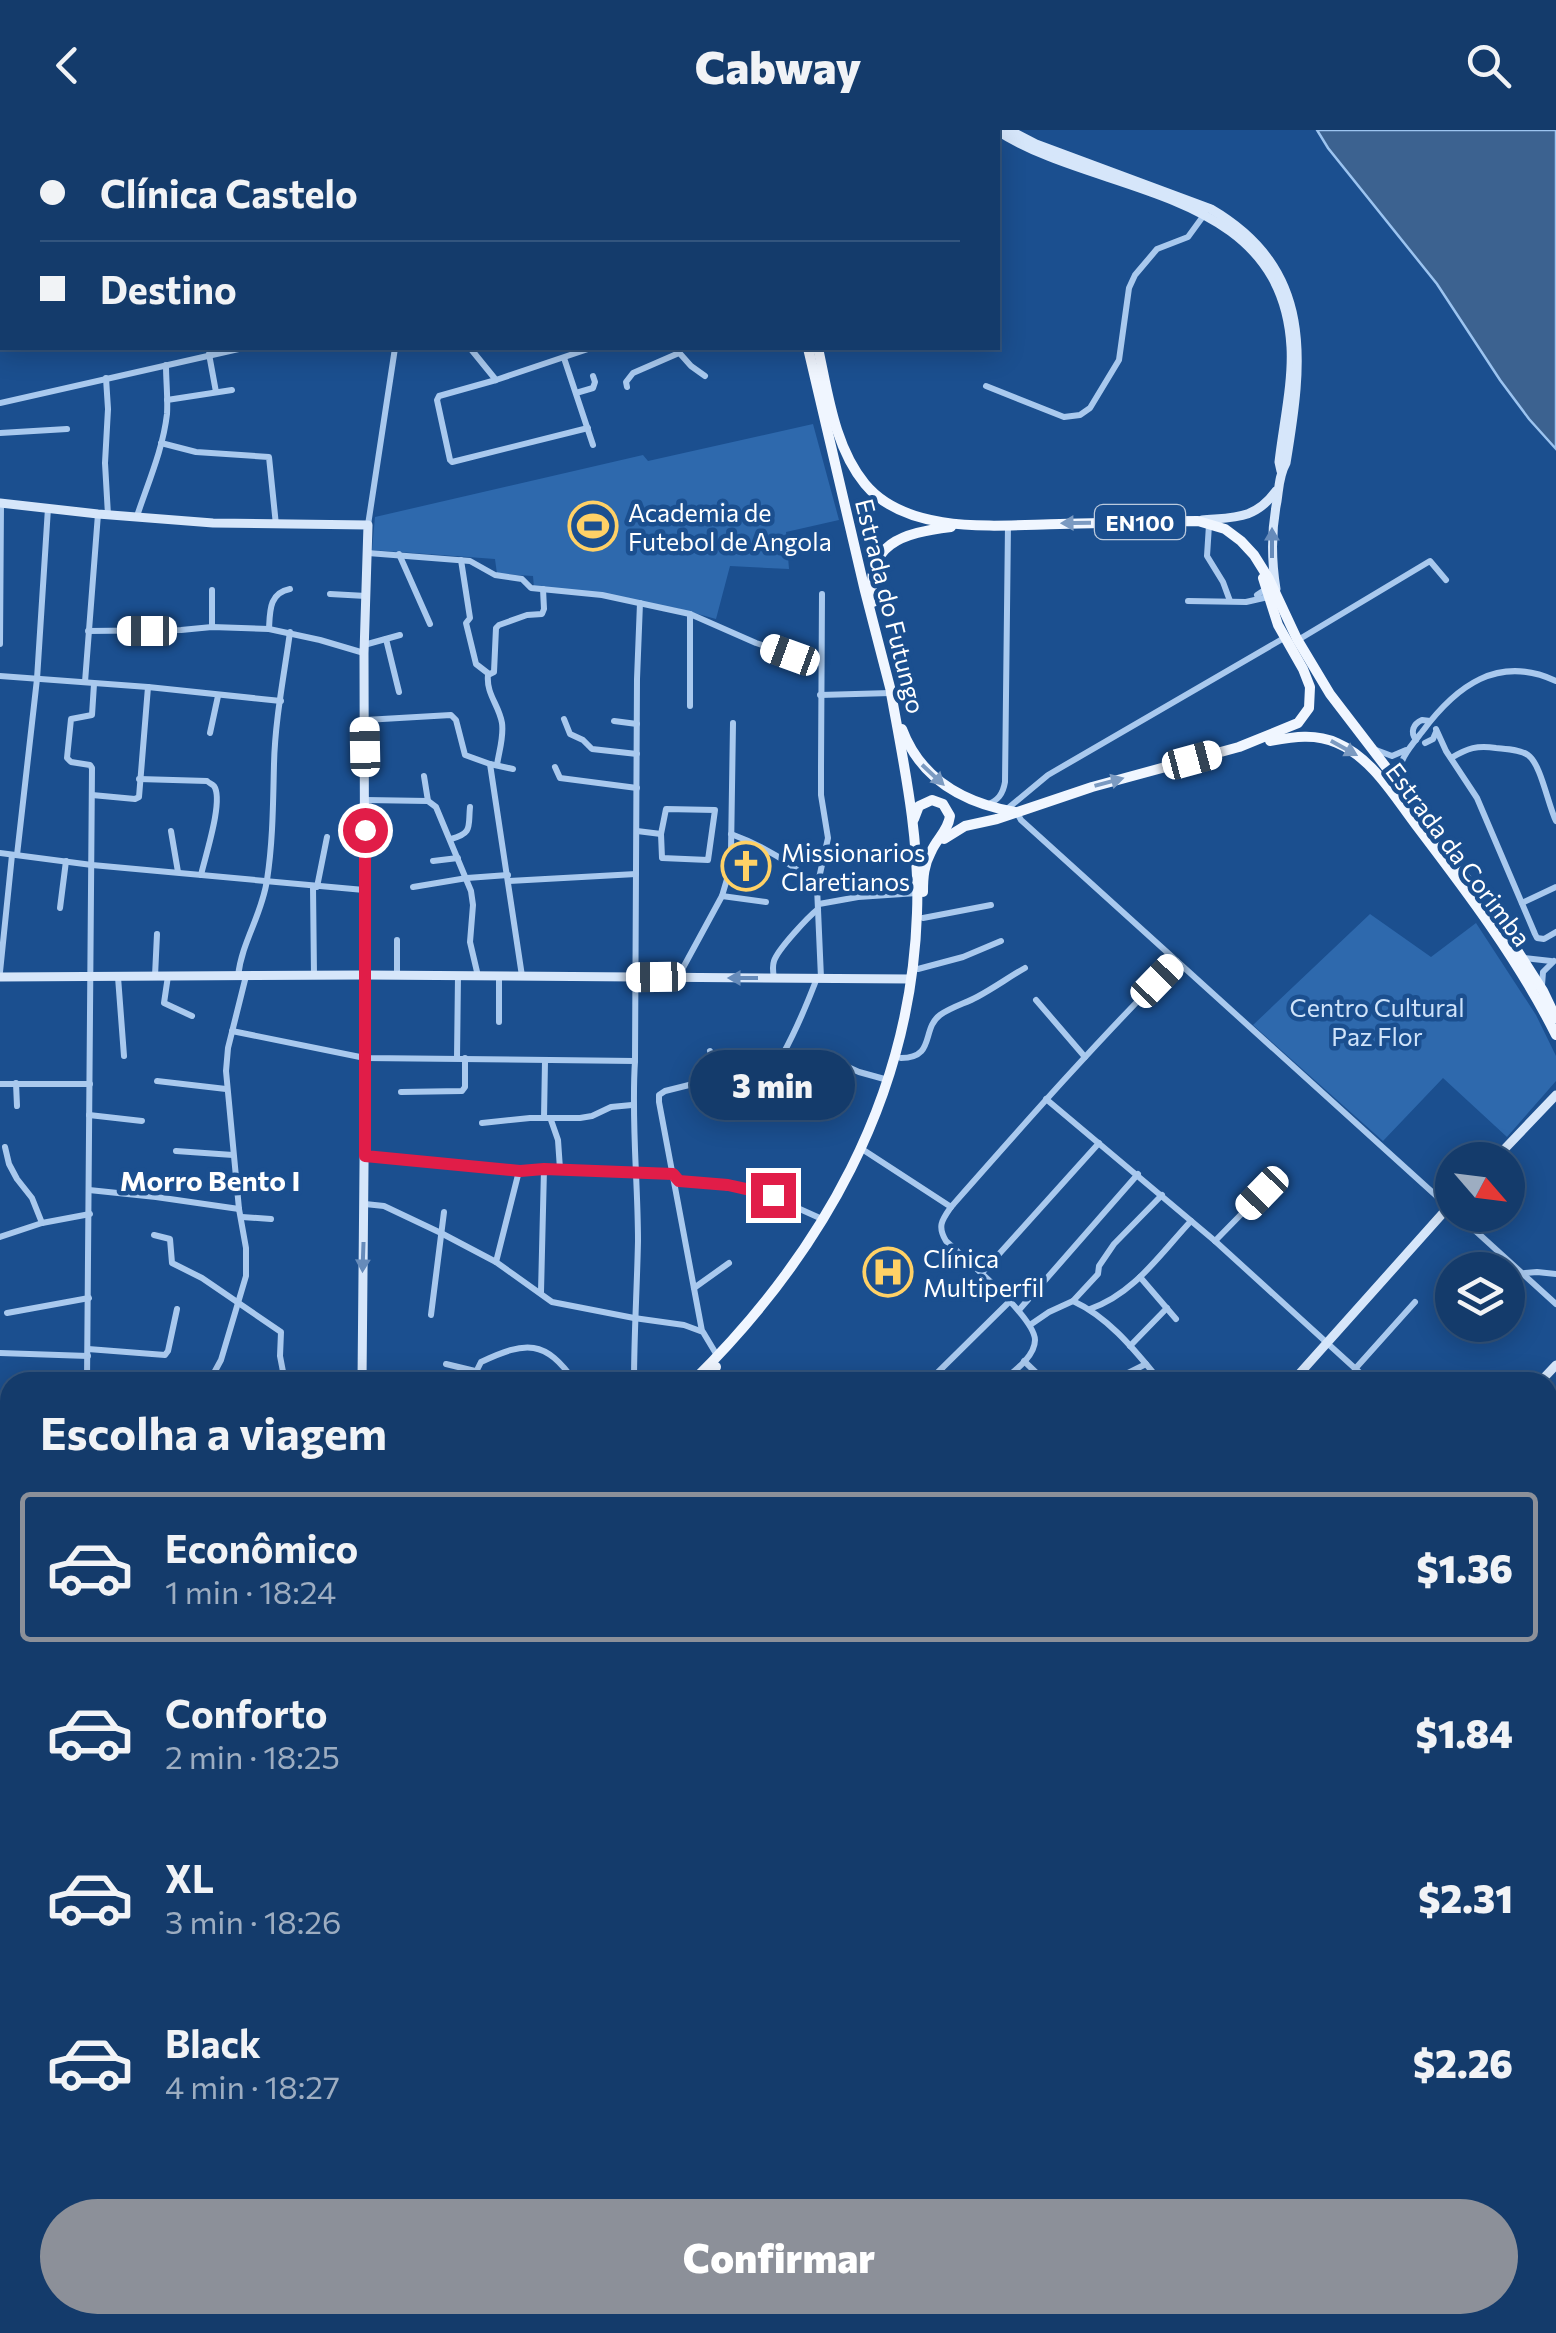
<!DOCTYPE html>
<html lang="pt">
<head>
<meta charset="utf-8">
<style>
	:root { --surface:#143b6b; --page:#214673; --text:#f1f3f6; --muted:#9dadc1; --line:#33557e; --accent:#8c9099 }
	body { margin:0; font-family:Commissioner,sans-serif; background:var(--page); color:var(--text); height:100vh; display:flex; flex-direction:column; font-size:38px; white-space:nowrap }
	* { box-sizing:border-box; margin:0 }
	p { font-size:32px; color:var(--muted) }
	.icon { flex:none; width:55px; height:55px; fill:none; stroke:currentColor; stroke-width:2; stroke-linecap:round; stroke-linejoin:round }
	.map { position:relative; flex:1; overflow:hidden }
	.drawer { position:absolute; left:0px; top:1242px; width:1558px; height:962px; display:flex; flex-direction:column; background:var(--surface); border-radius:30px 30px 0 0; box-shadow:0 5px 25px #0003,0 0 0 2px var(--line) }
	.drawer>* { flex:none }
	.top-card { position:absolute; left:0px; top:0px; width:1000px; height:220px; box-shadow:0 5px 25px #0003,0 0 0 2px var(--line); display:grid; align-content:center; height:220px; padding:0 40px; background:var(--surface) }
	.needle { width:65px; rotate:118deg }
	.controls { position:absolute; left:1435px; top:1012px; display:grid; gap:20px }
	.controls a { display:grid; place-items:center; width:90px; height:90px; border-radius:50%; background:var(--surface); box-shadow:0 5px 25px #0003,0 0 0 2px var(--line); font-size:50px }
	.end { position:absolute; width:45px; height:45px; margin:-22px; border:12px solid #e11d48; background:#fff; box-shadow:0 0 0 5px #fff }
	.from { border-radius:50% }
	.bubble { position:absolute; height:70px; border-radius:35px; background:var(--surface); box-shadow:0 5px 25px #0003,0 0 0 2px var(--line); font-size:32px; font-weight:800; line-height:70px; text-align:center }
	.car { position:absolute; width:30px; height:60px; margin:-30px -15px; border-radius:12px; box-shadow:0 0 8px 2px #0007; background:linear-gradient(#fff 24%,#345 0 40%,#fff 0 76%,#345 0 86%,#fff 0) }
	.top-card b { display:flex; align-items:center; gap:35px; height:95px; font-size:38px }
	.top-card b+b { border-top:2px solid var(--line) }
	.top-card i { width:25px; height:25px; background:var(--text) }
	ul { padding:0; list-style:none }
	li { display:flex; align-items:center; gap:30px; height:150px; margin:0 20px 15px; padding:0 20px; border:5px solid transparent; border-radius:10px }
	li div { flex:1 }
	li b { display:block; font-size:38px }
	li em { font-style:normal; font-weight:800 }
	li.active { border-color:var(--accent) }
	li>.icon { width:90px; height:90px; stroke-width:1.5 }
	h2 { padding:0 40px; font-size:45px; line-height:120px }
	.cta { display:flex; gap:20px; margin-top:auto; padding:20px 40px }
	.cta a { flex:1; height:115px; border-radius:60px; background:var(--accent); color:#fff; font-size:40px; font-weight:800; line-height:115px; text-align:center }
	header { display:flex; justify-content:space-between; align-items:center; height:130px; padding:0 40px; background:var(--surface); font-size:45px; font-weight:800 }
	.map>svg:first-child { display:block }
	.green { fill:#2e69ad }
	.water { fill:#3c6290; stroke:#9cc4f0; stroke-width:2.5 }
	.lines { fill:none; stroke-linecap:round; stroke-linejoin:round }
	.street { stroke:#a9c9ee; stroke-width:6 }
	.secondary { stroke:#d6e6fa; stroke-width:9 }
	.primary { stroke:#f0f6ff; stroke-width:10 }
	.oneway { fill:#7b9ac1 }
	.oneway2 { fill:#668bba }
	.route { stroke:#e11d48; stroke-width:12 }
	.labels { text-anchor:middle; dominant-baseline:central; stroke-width:9; stroke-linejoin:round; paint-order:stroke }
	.shield { fill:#1b4f8f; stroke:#bbcadd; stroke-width:2.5 }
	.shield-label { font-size:22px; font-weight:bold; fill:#fff }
	.poi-label { font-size:25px; fill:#fff; stroke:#1b4f8f; text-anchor:start }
	.street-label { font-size:25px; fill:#fff; stroke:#1b4f8f }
	.park-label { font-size:25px; fill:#cfe3fa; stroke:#1b4f8f }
	.neighbourhood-label { font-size:28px; font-weight:bold; fill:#fff; stroke:#1b4f8f }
</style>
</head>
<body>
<header><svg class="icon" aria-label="back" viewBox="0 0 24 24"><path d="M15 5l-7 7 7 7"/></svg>Cabway<svg class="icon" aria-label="search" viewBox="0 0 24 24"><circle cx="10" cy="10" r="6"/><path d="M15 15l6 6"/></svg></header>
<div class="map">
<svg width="1556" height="2203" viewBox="0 0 1556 2203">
	<rect width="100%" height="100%" fill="#1b4f8f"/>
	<!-- green -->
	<g class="green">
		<polygon points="813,294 839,390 786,402 789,439 730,436 716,489 676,478 534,458 533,446 497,444 495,429 372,420 375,387 643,325 648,331"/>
		<polygon points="1370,784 1431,827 1476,793 1536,885 1556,926 1556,951 1507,1007 1443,948 1383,1011 1253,895"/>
	</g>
	<!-- water -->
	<polygon class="water" points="1317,0 1556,0 1556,319 1529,289 1500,250 1437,154 1328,18"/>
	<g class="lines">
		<!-- street -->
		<g class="street">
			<polyline points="470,218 496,250"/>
			<polyline points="675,218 691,236 705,246"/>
			<polyline points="759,218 770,219 774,218"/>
			<polyline points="209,224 216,262"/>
			<polyline points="564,228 593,315"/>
			<polyline points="106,248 108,279 105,333 108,385"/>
			<polyline points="986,256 1064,287 1080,285 1090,278 1119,230 1129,158 1135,145 1157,119 1188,107 1204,85"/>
			<polyline points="627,257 626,252 633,243 679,223"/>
			<polyline points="576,263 593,258 595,252 593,246"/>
			<polyline points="167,270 232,260"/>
			<polyline points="0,273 243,218"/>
			<polyline points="588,298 452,332 450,330 437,270 439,266 496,250 591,218"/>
			<polyline points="0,303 67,299"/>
			<polyline points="161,313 196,322 269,327 276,395"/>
			<path d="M137 386C148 353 163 319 167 284 168 268 166 251 166 235"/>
			<polyline points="368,395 395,218"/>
			<polyline points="1209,395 1207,426 1223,452 1230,471"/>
			<polyline points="368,423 470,431 495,445 522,449 531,458 602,465 690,484 756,513 821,534"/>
			<polyline points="399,424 430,494"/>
			<polyline points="461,430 470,488 466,493 476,534 489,544"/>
			<polyline points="212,460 212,497"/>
			<polyline points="330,464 366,466"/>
			<polyline points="1257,465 1266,459"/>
			<polyline points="1188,471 1246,472 1268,467"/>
			<path d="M269 499C270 481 269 463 290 459"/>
			<polyline points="88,501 181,500 212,497 269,499 320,510 364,523"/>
			<polyline points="386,509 399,562"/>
			<polyline points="1298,510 1430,431 1446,450"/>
			<polyline points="0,514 1,373"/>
			<polyline points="364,515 400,505"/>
			<polyline points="0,546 148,557 281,571"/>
			<polyline points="85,552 98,384"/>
			<polyline points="820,565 891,563"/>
			<polyline points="690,576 690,484"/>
			<polyline points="564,589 570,604 583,610 592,619 637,624"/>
			<polyline points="365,590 451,585 456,590 465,625 490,634 513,639"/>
			<polyline points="614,591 637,594"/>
			<polyline points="1436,599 1446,621 1477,668 1535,804 1537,808 1544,809 1556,802"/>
			<polyline points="210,603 218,566"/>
			<path d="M1416 610C1410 602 1413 594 1422 590L1430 591"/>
			<polyline points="1425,613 1433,609 1436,602"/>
			<polyline points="1376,620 1392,626 1406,620"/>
			<path d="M1451 628C1468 618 1477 615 1496 618 1506 619 1519 619 1528 625 1541 634 1548 675 1556 691"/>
			<polyline points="490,634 522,846"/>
			<path d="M497 635C499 621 504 607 502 593 499 575 486 564 488 545L494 542 496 498 499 495 527 485 542 484 544 479 543 459"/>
			<polyline points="555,637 560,648 637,658"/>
			<polyline points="424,646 428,671"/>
			<path d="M139 649 207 651C209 653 212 654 214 656 224 670 205 727 201 745"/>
			<path d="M1399 651C1397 631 1410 617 1422 602 1456 556 1498 524 1556 551"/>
			<polyline points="92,665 135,669 139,667 148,557"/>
			<polyline points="366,670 428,671 436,677 471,761 473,775 470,812 478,846"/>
			<path d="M986 675C998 671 1003 664 1005 652L1008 395"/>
			<polygon points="666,679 715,680 708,730 662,728 661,704"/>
			<polyline points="1007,679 1048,645 1284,508"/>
			<polyline points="1017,683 1021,690 1452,1080"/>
			<polyline points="171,701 178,742"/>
			<polyline points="637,701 661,704"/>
			<path d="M731 704C764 716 792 733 817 757L821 848"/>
			<path d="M451 709C473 703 468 697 470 677"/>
			<polyline points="0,723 92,735 364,760"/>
			<polyline points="17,725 37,549 48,378"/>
			<polyline points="433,731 458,728"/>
			<polyline points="509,751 636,744"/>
			<polyline points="313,757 314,845"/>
			<polyline points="317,757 327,707"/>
			<polyline points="413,757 467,748 508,745"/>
			<polyline points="817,757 828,708 821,665 821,637 822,464"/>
			<polyline points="722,766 766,772"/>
			<polyline points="1522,773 1556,757"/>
			<polyline points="819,774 858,767 917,763"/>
			<polyline points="60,778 66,731"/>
			<polyline points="923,788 991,775"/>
			<polyline points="397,810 397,845"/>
			<polyline points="1524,828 1551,831"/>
			<polyline points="918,839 963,827 1001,811"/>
			<polyline points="0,842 12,725"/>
			<polyline points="155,846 157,804"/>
			<polyline points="168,846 164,873 192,886"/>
			<path d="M238 846C242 811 262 785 267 750 273 711 273 673 274 634 275 590 284 546 290 502"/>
			<polyline points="499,846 499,892"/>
			<polyline points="118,847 124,926"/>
			<polyline points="678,847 722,766 727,749 731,722 733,593"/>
			<path d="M774 848C773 842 772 837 774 831 778 819 808 787 818 779"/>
			<polyline points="1542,855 1543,842 1554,831"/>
			<polyline points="1036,870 1085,927"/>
			<polyline points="232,901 365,928 635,931"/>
			<polyline points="710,921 721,947"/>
			<polyline points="457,928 458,846"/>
			<path d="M901 928C936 928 921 899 940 885 951 877 966 873 977 867 994 858 1009 847 1025 838"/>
			<polyline points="777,933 787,935 807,929 828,928 859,942 888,950"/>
			<polyline points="157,951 226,959"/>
			<polyline points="16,953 17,976"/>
			<polyline points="0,954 90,954"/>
			<polyline points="401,962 462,961 465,957 465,928"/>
			<polyline points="1046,969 1215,1111 1370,1252"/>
			<polyline points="89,985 142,991"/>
			<path d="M730 987C742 977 754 967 764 954 786 925 804 882 817 848"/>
			<polyline points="544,988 545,931"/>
			<polyline points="551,990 558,1010 560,1039"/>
			<polyline points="482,993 530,988 580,988 592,986 611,977 632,975"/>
			<polyline points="5,1017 9,1034 17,1049 32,1068 42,1093"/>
			<polyline points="176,1021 233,1025"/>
			<polyline points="865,1021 951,1077"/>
			<polyline points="365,1027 519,1041 544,1039 673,1044"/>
			<polyline points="674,1047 678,1047 680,1051 762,1062 822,1089"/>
			<polyline points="236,1049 269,1056"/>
			<polyline points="89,1060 156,1067 239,1079"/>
			<polyline points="365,1074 384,1076 441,1103 496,1132 552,1172 634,1188 684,1195 703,1202 718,1227"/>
			<polyline points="1458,1085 1556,1174"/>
			<polyline points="242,1087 271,1089"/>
			<polyline points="154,1105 170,1109 172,1133 202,1148 281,1202 280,1226 285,1252"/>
			<polyline points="0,1107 42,1093 90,1084"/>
			<polyline points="1215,1111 1262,1063"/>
			<polyline points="496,1132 519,1041"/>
			<polyline points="1525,1143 1537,1142 1556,1144"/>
			<polyline points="981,1144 1099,1013"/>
			<polyline points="1140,1147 1176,1189"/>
			<polyline points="694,1158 729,1133"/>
			<polyline points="541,1162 544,1039"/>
			<polyline points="1073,1171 1098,1144 1099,1136 1114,1114 1162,1065"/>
			<path d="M1090 1179C1134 1164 1160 1124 1191 1091"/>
			<polyline points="1019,1180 1138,1044"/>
			<polyline points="7,1183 89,1168"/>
			<polyline points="431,1185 444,1082"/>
			<path d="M1030 1195 1049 1182 1073 1171C1110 1188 1136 1222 1161 1252"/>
			<polyline points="702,1201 659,972 659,965 665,961 721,947 775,937"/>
			<polyline points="1130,1216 1167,1178"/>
			<polyline points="88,1219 165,1225 168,1221 177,1179"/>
			<polyline points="0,1223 88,1226"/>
			<polyline points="1024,1231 1046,1252"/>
			<polyline points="446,1234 475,1241"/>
			<polyline points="1355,1239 1415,1172"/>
			<polyline points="87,1252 92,638 90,635 71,632 67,628 71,589 92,585 94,554"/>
			<polyline points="209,1252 221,1230 246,1146 246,1118 239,1079 226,941 228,918 246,846"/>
			<path d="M471 1252 481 1232C526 1211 545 1209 575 1252"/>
			<path d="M634 1252C634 1205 637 1159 638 1111 638 1051 631 992 635 931L637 549 640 473"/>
			<polyline points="928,1252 1009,1172"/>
			<path d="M1001 1252C1013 1242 1035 1227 1035 1210 1035 1187 964 1128 946 1111 937 1096 942 1090 951 1077 1025 993 1098 910 1177 831"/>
			<polyline points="1110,1252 1146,1234"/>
			<polyline points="0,1308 10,1307"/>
			<polyline points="1548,1316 1556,1330"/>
			<polyline points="1548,1375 1556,1381"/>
			<polyline points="0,1392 10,1392"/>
			<polyline points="1548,1406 1556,1401"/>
			<polyline points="0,1458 10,1458"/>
			<polyline points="1548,1464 1556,1459"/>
			<polyline points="1548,1501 1556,1515"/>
			<polyline points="1548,1577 1556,1572"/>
			<polyline points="0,1585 10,1585"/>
			<polyline points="1548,1629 1556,1631"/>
			<polyline points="0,1784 10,1784"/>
			<polyline points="0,1811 10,1811"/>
			<polyline points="1548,1866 1556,1880"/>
			<polyline points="1548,1894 1556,1888"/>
			<polyline points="1548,1940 1556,1934"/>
			<polyline points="1548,2000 1556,1996"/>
			<polyline points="1548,2043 1549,2046"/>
			<polyline points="1548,2095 1556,2090"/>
			<polyline points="1548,2130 1556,2129"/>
			<polyline points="708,2195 714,2203"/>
			<polyline points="824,2195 829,2203"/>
			<polyline points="876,2195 881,2203"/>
			<polyline points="912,2195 917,2203"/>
			<polyline points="1115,2195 1120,2203"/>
			<polyline points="1191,2195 1197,2203"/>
			<polyline points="1259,2195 1263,2203"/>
			<polyline points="1302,2195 1308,2203"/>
			<polyline points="1417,2195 1421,2203"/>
			<polyline points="1451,2195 1456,2203"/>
			<polyline points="1489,2195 1494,2203"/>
			<polyline points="1530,2195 1535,2203"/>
			<polyline points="377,2199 672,2203"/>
			<polyline points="772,2203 776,2199"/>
			<polyline points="843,2203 856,2195"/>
			<polyline points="998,2203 1011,2195"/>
			<polyline points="1275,2203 1290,2195"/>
			<polyline points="1362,2203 1375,2195"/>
		</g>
		<!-- secondary -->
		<g class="secondary">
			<path d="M996 0C1099 67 1282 55 1291 217 1293 253 1283 296 1279 332L1281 341"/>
			<path d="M1009 0 1036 14 1211 79C1315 140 1303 230 1286 333 1279 345 1279 358 1277 371 1271 401 1271 428 1276 459"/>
			<polyline points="826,2 828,0"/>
			<polyline points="843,2 845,0"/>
			<polyline points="0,373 98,384 213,393 368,395 364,523 365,928 362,1252"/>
			<path d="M1202 390C1234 387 1255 390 1276 361"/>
			<polyline points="0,847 364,845 911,849"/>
			<polyline points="1494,1030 1556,965"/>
			<polyline points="1292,1252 1452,1073"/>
			<polyline points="1540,1252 1556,1235"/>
			<polyline points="0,1754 10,1755"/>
			<polyline points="0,2202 365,2203"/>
			<polyline points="672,2203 680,2195"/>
		</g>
		<!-- primary -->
		<g class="primary">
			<polyline points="692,0 696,2"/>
			<polyline points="707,0 711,2"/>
			<polyline points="808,218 865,461 893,569"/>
			<path d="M818 218C828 263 834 316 865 354 908 406 999 395 1060 394 1106 393 1152 391 1198 391L1225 399 1241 411 1254 425 1269 449 1297 509 1330 564 1389 641 1510 809 1543 861 1556 888"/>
			<path d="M873 472C864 413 903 403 951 397"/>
			<path d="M902 599C921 650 964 673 1015 682"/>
			<path d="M1270 611C1293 607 1315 603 1337 613 1372 628 1394 666 1416 695 1467 762 1518 829 1556 905"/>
			<path d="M914 689 919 676 932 670 943 674 950 686C948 701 937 708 931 722 924 735 923 747 923 762"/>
			<polyline points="944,709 965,696 997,689 1092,657 1239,617 1298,593 1309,578 1310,557 1303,539 1278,495 1263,448"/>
			<path d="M692 1252C821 1125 911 968 917 783 920 709 904 635 891 563"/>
			<polyline points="702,1252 716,1237"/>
			<polyline points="370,2203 370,2195"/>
			<polyline points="377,2203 377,2195"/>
		</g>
	</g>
	<!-- one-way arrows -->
	<defs><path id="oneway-solid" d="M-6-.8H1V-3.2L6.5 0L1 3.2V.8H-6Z" transform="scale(2.5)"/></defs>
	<g class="oneway">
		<use href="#oneway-solid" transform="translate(1076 393) rotate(179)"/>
		<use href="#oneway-solid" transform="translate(1344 618) rotate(29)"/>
		<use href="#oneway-solid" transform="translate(933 645) rotate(43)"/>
		<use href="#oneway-solid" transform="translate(1109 652) rotate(-15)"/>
	</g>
	<g class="oneway2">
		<use href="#oneway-solid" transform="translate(1272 413) rotate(-90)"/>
		<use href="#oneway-solid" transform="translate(743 848) rotate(-180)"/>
		<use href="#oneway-solid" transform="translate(363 1127) rotate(92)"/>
	</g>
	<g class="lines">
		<!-- route -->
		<polyline class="route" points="365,700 365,1026 520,1041 544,1039 673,1044 679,1051 728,1055 773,1065"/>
	</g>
	<!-- icons -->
	<defs>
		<g id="stadium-ring" transform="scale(2.5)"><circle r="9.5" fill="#1b4f8f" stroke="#ffd166" stroke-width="1.5"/><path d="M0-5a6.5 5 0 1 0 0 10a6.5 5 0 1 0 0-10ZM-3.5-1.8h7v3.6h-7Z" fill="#ffd166"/></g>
		<g id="church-ring" transform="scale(2.5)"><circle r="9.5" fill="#1b4f8f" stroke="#ffd166" stroke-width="1.5"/><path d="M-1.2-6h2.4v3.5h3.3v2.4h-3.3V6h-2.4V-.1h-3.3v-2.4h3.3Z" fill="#ffd166"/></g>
		<g id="hospital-ring" transform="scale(2.5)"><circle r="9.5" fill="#1b4f8f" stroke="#ffd166" stroke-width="1.5"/><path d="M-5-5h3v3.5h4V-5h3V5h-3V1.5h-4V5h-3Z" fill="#ffd166"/></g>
	</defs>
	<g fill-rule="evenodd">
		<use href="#stadium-ring" x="593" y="396"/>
		<use href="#church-ring" x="746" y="736"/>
		<use href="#hospital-ring" x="888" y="1142"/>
	</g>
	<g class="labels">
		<!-- shield labels -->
		<rect class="shield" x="1095" y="375" width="90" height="34" rx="8"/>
		<g class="shield-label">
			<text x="1140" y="392">EN100</text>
		</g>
		<!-- poi labels -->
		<g class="poi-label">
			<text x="628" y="382">Academia de<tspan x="628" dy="29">Futebol de Angola</tspan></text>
			<text x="781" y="722">Missionarios<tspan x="781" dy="29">Claretianos</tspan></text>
			<text x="923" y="1128">Clínica<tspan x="923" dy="29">Multiperfil</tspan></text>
		</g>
		<!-- street labels -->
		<g class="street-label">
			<text transform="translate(891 476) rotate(76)">Estrada do Futungo</text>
			<text transform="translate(1459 724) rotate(53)">Estrada da Corimba</text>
		</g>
		<!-- park labels -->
		<g class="park-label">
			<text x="1377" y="877">Centro Cultural<tspan x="1377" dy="29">Paz Flor</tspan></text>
		</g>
		<!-- neighbourhood labels -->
		<g class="neighbourhood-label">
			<text x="210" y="1050">Morro Bento I</text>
		</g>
	</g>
</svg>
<div class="controls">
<a><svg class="needle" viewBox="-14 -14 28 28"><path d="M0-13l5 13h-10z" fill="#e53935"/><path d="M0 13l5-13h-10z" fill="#9dadc1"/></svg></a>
<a><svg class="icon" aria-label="layers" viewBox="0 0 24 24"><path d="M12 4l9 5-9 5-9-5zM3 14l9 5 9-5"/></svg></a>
</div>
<i class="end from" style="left:365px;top:700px"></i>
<i class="end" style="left:773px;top:1065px"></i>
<div class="bubble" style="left:690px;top:920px;width:165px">3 min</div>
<i class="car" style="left:147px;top:501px;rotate:270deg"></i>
<i class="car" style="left:790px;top:525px;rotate:290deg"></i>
<i class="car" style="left:365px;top:617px;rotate:359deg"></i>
<i class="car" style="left:1192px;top:630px;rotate:75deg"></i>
<i class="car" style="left:656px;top:847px;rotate:269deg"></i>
<i class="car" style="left:1157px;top:851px;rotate:44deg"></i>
<i class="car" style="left:1262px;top:1063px;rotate:224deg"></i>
<div class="top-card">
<b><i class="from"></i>Clínica Castelo</b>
<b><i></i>Destino</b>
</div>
<section class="drawer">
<h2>Escolha a viagem</h2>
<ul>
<li class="active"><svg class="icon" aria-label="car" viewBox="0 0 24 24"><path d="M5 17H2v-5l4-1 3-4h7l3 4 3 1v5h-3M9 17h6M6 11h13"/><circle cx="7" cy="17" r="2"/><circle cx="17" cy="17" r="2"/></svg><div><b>Econômico</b><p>1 min · 18:24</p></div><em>$1.36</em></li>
<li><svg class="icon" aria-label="car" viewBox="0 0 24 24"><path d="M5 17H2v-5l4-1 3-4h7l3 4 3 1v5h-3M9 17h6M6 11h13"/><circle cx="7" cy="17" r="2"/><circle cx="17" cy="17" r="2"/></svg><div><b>Conforto</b><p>2 min · 18:25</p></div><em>$1.84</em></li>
<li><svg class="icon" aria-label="car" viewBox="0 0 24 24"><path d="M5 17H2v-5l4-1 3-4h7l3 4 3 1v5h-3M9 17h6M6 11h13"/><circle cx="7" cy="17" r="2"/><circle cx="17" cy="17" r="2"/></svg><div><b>XL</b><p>3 min · 18:26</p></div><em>$2.31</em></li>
<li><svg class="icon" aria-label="car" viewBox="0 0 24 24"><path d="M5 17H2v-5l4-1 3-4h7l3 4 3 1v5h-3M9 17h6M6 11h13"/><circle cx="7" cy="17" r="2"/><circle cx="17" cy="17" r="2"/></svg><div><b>Black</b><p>4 min · 18:27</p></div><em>$2.26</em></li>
</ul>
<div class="cta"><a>Confirmar</a></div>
</section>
</div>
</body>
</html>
